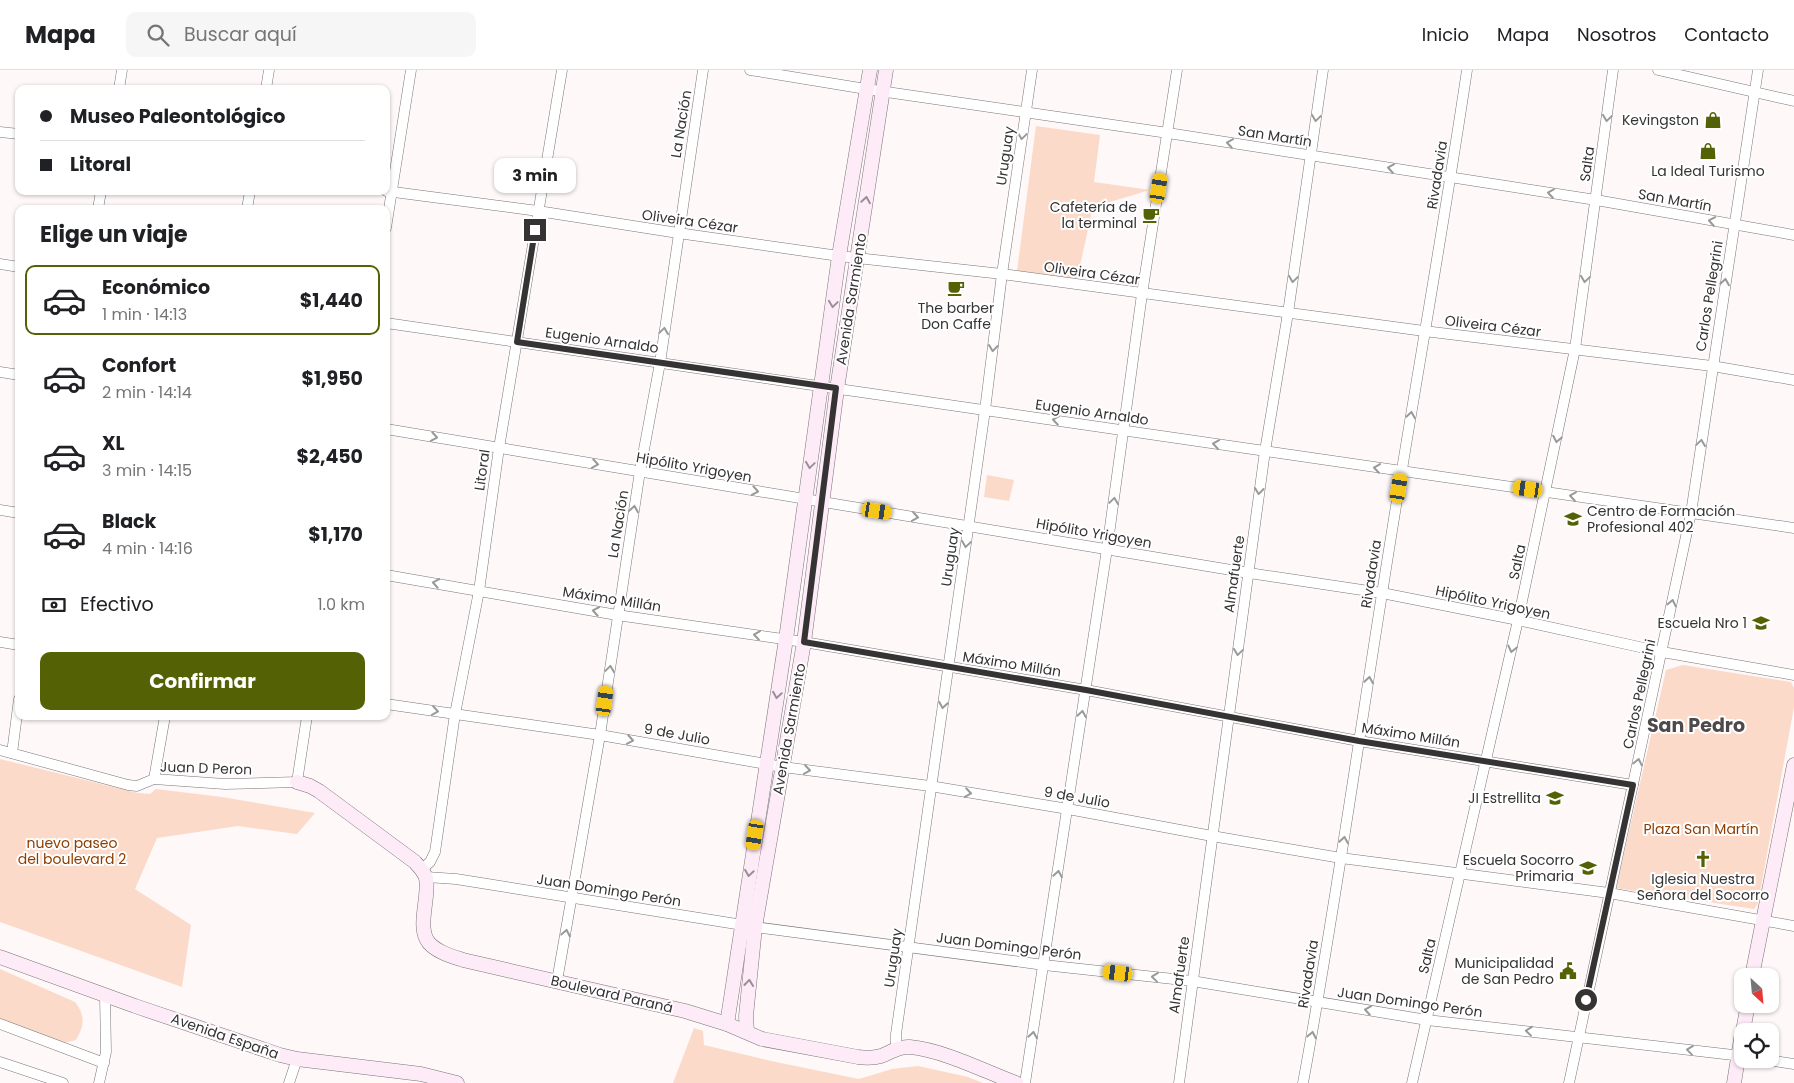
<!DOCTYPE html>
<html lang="es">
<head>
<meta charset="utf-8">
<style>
	:root { --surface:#fff; --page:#f6f6f6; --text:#202124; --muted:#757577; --line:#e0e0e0; --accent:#546205 }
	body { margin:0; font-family:Poppins,sans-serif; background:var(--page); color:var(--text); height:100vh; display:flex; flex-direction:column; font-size:19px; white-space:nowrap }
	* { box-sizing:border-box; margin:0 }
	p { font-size:16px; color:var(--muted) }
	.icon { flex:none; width:28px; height:28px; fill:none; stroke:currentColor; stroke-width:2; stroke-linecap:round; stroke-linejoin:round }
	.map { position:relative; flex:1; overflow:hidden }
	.side { position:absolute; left:15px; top:135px; width:375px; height:515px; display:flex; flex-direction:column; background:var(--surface); border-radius:10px; box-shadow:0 1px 4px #0004 }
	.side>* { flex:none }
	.top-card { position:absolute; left:15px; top:15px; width:375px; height:110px; border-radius:10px; box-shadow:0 1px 4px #0004; display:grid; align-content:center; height:110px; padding:0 25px; background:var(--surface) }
	.needle { width:32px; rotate:154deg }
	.buttons { position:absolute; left:1734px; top:898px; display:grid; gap:10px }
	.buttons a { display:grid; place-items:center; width:45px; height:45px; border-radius:10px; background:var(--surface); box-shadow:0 1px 4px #0004; font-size:25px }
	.end { position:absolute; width:22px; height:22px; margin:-11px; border:6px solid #353333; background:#fff; box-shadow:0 0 0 2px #fff }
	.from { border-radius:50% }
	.bubble { position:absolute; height:35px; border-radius:10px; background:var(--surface); box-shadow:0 1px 4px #0004; font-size:16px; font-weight:700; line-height:35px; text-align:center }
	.car { position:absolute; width:15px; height:30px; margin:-15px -8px; border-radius:6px; box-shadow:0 0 4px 1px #0007; background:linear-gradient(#f5c518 24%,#345 0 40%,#f5c518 0 76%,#345 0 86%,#f5c518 0) }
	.top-card b { display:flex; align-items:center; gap:18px; height:48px; font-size:19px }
	.top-card b+b { border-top:1px solid var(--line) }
	.top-card i { width:12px; height:12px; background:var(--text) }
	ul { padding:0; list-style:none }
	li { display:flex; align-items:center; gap:15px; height:70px; margin:0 10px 8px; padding:0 15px; border:2px solid transparent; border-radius:10px }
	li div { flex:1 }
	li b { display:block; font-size:19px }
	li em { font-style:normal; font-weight:700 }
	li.on { border-color:var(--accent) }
	li>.icon { width:45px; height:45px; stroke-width:1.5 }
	h2 { padding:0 25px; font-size:22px; line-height:60px }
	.pay { display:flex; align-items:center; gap:12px; height:55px; padding:0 25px; font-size:19px }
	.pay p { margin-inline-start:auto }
	.cta { display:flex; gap:10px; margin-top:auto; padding:10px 25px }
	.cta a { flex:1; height:58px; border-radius:10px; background:var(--accent); color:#fff; font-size:20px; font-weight:700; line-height:58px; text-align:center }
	header { display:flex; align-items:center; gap:30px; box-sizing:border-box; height:70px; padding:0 25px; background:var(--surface); border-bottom:1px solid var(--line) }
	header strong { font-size:24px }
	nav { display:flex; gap:28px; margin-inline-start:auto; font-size:18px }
	.search { width:350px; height:45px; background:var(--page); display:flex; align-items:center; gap:12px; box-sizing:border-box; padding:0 18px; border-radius:10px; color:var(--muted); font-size:19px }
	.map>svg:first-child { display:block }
	.green { fill:#fbdac9 }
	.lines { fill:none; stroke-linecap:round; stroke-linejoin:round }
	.street-casing { stroke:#7a7576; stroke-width:11 }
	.secondary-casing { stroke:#7a7576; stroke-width:15 }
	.street { stroke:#fff; stroke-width:10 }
	.secondary { stroke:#feebf8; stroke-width:14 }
	.oneway { stroke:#9a9999 }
	.oneway2 { stroke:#9a8f96 }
	.route { stroke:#353333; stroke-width:6 }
	.labels { text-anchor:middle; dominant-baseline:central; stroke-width:4; stroke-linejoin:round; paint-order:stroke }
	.poi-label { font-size:14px; fill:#353333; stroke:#fff; text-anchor:end }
	.street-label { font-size:14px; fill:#353333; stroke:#fff }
	.park-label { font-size:14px; fill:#8d3d00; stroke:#fff }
	.district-label { font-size:19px; font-weight:bold; fill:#4e494b; stroke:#fff }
</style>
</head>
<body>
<header>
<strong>Mapa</strong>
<div class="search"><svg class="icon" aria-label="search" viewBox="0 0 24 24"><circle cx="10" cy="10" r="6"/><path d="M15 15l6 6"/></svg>Buscar aquí</div>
<nav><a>Inicio</a><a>Mapa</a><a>Nosotros</a><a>Contacto</a></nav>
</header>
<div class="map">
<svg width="1794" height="1013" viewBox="0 0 1794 1013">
	<rect width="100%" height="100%" fill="#fef8f9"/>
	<!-- green -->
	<g class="green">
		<polygon points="1036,56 1100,65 1094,112 1150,120 1093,137 1077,209 1017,201"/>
		<polygon points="987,405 1014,410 1009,431 984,427"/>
		<polygon points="1683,595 1791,612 1794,618 1794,637 1758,833 1754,839 1616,818 1666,600"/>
		<polygon points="0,689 138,723 150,724 156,719 222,727 315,743 297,764 238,756 157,768 135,819 191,855 182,917 0,852"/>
		<path d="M0 899 75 932C86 946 84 956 76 970L56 975 0 957Z"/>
		<polygon points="694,958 703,961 704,975 771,991 859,1009 892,999 918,996 968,1007 983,1013 673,1013"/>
	</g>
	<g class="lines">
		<!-- street casing -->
		<g class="street-casing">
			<g id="street">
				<polyline points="750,0 866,19 1168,63 1596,130 1794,165"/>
				<polyline points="1658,0 1794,31"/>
				<polyline points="119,19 122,0"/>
				<polyline points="266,19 269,0"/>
				<polyline points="0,62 19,64"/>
				<polyline points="386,121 538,141 678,163 839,186 1002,204 1424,261 1712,296 1794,310"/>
				<polyline points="98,139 101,121"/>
				<polyline points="247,139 250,121"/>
				<polyline points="386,158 411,0"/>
				<polyline points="0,194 19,197"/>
				<polyline points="386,253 1794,458"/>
				<polyline points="0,302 19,305"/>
				<polyline points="386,359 1249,503 1382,523 1518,550 1662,582 1794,605"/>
				<polyline points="0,440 19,443"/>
				<polyline points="386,505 617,545 804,572 1086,620 1359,671 1633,715"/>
				<polyline points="0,572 19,575"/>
				<polyline points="386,634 600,665 783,697 930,716 1068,739 1212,766 1341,788 1609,823 1794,856"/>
				<polyline points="0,680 128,715 137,716 154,709 225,714 297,712 307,646"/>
				<polyline points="12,683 19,629"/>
				<polyline points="154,709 165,646"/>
				<polyline points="422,799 430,792 435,782 455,644 479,521 499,378 562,0"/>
				<polyline points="426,807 456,809 755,857 1044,895 1192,911 1427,950 1742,986"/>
				<polyline points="557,911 600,665 640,401 660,293 703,0"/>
				<polyline points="0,954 104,993"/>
				<polyline points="896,978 896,964 985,340 1002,204 1032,0"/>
				<polyline points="1761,989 1794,994"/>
				<polyline points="0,992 63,1013"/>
				<polyline points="99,1013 106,982 105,925"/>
				<polyline points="289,1013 297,989"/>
				<polyline points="1025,1013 1107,479 1142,224 1177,0"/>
				<polyline points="1179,1013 1265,381 1288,243 1323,0"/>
				<path d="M1303 1013C1333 851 1356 687 1382 524 1409 349 1441 175 1467 0"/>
				<polyline points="1412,1013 1518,550 1575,279 1613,0"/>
				<polyline points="1569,1013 1691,443 1758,0"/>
			</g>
		</g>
		<!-- secondary casing -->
		<g class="secondary-casing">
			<g id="secondary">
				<path d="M297 712 310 716 319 721 415 792C419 797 424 801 426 808 430 826 416 858 429 873 437 882 451 886 463 890L685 941 727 954 762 969 858 987C866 988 874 988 881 986 892 982 898 976 910 977 943 980 984 1001 1016 1013"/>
				<polyline points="0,887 135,936 280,985 297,989 421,1004 457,1013"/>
				<polyline points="1752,906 1794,695"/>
				<polyline points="727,954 786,569 839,186 870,0"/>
				<polyline points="1743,961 1748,934"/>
				<polyline points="747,962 746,946 755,857 804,572 837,319 886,0"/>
				<polyline points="1734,1013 1742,963"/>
			</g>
		</g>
		<!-- street -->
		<use href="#street" class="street"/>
		<!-- secondary -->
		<use href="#secondary" class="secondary"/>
	</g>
	<!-- one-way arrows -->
	<defs><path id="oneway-chevron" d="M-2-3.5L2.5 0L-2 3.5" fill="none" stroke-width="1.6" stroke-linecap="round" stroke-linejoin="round" transform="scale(1.25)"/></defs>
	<g class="oneway">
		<use href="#oneway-chevron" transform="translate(1316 48) rotate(98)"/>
		<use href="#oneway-chevron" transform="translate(1607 48) rotate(98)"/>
		<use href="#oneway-chevron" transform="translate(1022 66) rotate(98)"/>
		<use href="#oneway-chevron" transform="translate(1230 73) rotate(-171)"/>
		<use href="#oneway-chevron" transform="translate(1391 98) rotate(-171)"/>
		<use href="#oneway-chevron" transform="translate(1551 123) rotate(-171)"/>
		<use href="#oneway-chevron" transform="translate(1712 151) rotate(-170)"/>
		<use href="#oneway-chevron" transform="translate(1293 209) rotate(98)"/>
		<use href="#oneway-chevron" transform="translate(1585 209) rotate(98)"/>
		<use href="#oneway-chevron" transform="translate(1725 212) rotate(-81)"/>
		<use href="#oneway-chevron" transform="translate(664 261) rotate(-82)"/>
		<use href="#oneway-chevron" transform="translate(993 278) rotate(97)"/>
		<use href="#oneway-chevron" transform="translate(1411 345) rotate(-81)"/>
		<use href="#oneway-chevron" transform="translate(1056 350) rotate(-172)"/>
		<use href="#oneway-chevron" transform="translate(434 367) rotate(10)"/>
		<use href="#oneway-chevron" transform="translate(1557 369) rotate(101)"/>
		<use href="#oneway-chevron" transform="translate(1701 373) rotate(-82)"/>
		<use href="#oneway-chevron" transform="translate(1216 374) rotate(-172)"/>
		<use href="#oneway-chevron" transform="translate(595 394) rotate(9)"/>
		<use href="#oneway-chevron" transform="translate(1377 398) rotate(-172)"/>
		<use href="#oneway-chevron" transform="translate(755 421) rotate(10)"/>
		<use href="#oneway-chevron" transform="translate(1259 421) rotate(97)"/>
		<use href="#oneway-chevron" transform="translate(1573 426) rotate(-172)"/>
		<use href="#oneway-chevron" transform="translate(1114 431) rotate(-82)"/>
		<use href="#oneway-chevron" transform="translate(634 439) rotate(-81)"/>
		<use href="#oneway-chevron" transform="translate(915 447) rotate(9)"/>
		<use href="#oneway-chevron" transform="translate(966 474) rotate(98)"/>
		<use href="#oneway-chevron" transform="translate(436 513) rotate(-170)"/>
		<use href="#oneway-chevron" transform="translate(1672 533) rotate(-78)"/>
		<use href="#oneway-chevron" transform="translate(596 541) rotate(-170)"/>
		<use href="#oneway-chevron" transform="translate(757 565) rotate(-172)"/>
		<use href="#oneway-chevron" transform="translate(1512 579) rotate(103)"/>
		<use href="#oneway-chevron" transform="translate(1238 582) rotate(98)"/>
		<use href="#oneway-chevron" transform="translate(610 599) rotate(-82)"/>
		<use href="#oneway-chevron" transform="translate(1369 610) rotate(-81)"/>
		<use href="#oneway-chevron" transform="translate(943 635) rotate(99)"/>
		<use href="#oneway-chevron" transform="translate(435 641) rotate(8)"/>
		<use href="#oneway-chevron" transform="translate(1082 644) rotate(-81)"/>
		<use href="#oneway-chevron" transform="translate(630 670) rotate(10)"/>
		<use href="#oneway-chevron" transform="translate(1638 692) rotate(-78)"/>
		<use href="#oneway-chevron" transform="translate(807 700) rotate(8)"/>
		<use href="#oneway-chevron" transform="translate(968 723) rotate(9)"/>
		<use href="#oneway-chevron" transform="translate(1344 770) rotate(-81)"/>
		<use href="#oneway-chevron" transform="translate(1058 804) rotate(-81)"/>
		<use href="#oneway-chevron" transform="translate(566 863) rotate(-79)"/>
		<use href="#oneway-chevron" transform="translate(1155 907) rotate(-174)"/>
		<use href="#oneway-chevron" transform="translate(1368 940) rotate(-171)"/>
		<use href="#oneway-chevron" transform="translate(1529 961) rotate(-174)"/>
		<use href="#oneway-chevron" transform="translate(1033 965) rotate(-81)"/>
		<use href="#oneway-chevron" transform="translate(1312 965) rotate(-79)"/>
		<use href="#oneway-chevron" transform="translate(1690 980) rotate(-173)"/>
	</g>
	<g class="oneway2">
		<use href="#oneway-chevron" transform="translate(866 130) rotate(-81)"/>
		<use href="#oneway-chevron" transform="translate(833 234) rotate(98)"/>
		<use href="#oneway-chevron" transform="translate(810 395) rotate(98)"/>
		<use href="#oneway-chevron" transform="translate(777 625) rotate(99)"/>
		<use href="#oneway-chevron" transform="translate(749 803) rotate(99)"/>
		<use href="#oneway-chevron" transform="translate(749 913) rotate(-84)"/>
	</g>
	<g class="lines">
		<!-- route -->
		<polyline class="route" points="535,160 517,272 836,318 804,572 1086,620 1359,671 1633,715 1586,930"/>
	</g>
	<!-- icons -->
	<defs>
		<g id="shop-bare" transform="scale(1.35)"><path d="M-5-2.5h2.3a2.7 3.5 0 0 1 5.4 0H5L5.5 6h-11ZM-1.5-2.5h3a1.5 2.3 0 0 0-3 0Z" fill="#546205" stroke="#fff" stroke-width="2.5" paint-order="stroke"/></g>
		<g id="cafe-bare" transform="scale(1.35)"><path d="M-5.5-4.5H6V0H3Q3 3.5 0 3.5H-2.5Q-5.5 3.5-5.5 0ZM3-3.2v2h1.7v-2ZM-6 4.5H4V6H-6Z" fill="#546205" stroke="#fff" stroke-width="2.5" paint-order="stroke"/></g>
		<g id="university-bare" transform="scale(1.35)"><path d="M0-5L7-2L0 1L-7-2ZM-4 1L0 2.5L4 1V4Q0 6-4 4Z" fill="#546205" stroke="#fff" stroke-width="2.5" paint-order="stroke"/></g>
		<g id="school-bare" transform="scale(1.35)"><path d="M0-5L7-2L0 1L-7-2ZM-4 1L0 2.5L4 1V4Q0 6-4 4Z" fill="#546205" stroke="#fff" stroke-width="2.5" paint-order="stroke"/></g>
		<g id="church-bare" transform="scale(1.35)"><path d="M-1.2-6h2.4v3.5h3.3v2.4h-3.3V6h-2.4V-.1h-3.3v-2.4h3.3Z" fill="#546205" stroke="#fff" stroke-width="2.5" paint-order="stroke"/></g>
		<g id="civic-bare" transform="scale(1.35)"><path d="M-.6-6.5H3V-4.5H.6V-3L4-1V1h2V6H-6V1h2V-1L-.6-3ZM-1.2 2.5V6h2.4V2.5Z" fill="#546205" stroke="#fff" stroke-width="2.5" paint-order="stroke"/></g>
	</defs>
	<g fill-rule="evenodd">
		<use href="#shop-bare" x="1713" y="50"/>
		<use href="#shop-bare" x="1708" y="81"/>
		<use href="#cafe-bare" x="1151" y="145"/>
		<use href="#cafe-bare" x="956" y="218"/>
		<use href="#university-bare" x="1573" y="449"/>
		<use href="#school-bare" x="1761" y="553"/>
		<use href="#school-bare" x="1555" y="728"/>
		<use href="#church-bare" x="1703" y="789"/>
		<use href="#school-bare" x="1588" y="798"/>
		<use href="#civic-bare" x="1568" y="901"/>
	</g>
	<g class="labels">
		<!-- poi labels -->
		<g class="poi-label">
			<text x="1699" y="50">Kevingston</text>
			<text x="1708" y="101" text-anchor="middle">La Ideal Turismo</text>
			<text x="1137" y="137">Cafetería de<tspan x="1137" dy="16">la terminal</tspan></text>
			<text x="956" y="238" text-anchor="middle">The barber<tspan x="956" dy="16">Don Caffe</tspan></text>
			<text x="1587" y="441" text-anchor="start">Centro de Formación<tspan x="1587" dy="16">Profesional 402</tspan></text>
			<text x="1747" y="553">Escuela Nro 1</text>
			<text x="1541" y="728">JI Estrellita</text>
			<text x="1574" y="790">Escuela Socorro<tspan x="1574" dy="16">Primaria</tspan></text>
			<text x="1703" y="809" text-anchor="middle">Iglesia Nuestra<tspan x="1703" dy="16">Señora del Socorro</tspan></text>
			<text x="1554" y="893">Municipalidad<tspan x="1554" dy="16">de San Pedro</tspan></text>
		</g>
		<!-- street labels -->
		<g class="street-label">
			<text transform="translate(681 54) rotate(-81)">La Nación</text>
			<text transform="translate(1275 66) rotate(9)">San Martín</text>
			<text transform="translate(1005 86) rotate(-82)">Uruguay</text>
			<text transform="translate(1587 94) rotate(-82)">Salta</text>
			<text transform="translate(1437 105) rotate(-81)">Rivadavia</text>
			<text transform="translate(1675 130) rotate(10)">San Martín</text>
			<text transform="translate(690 151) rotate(8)">Oliveira Cézar</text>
			<text transform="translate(1092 203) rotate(8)">Oliveira Cézar</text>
			<text transform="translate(1709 226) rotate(-81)">Carlos Pellegrini</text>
			<text transform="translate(851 229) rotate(-81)">Avenida Sarmiento</text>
			<text transform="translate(1493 256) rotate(7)">Oliveira Cézar</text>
			<text transform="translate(602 270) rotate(8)">Eugenio Arnaldo</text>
			<text transform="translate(1092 342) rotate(8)">Eugenio Arnaldo</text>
			<text transform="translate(694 397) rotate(10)">Hipólito Yrigoyen</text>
			<text transform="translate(482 400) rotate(-82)">Litoral</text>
			<text transform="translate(618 454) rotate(-81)">La Nación</text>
			<text transform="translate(1094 463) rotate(10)">Hipólito Yrigoyen</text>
			<text transform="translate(950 487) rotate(-82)">Uruguay</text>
			<text transform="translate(1517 492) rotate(-78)">Salta</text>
			<text transform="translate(1234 504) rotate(-82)">Almafuerte</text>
			<text transform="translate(1371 504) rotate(-81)">Rivadavia</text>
			<text transform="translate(612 529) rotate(9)">Máximo Millán</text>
			<text transform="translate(1493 532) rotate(12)">Hipólito Yrigoyen</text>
			<text transform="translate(1012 594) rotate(9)">Máximo Millán</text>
			<text transform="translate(1639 624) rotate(-78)">Carlos Pellegrini</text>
			<text transform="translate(789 659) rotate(-80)">Avenida Sarmiento</text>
			<text transform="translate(677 664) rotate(10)">9 de Julio</text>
			<text transform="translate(1411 665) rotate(9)">Máximo Millán</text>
			<text transform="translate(206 698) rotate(2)">Juan D Peron</text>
			<text transform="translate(1077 727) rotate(10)">9 de Julio</text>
			<text transform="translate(609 820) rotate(9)">Juan Domingo Perón</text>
			<text transform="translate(1009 876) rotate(7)">Juan Domingo Perón</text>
			<text transform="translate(1427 886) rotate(-77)">Salta</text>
			<text transform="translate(893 888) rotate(-82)">Uruguay</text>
			<text transform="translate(1308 904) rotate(-81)">Rivadavia</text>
			<text transform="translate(1179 905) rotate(-82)">Almafuerte</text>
			<text transform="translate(612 924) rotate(13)">Boulevard Paraná</text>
			<text transform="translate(1410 932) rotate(8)">Juan Domingo Perón</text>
			<text transform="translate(225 966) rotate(19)">Avenida España</text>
		</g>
		<!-- park labels -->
		<g class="park-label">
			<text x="1701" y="759">Plaza San Martín</text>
			<text x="72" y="773">nuevo paseo<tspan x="72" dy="16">del boulevard 2</tspan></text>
		</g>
		<!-- district labels -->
		<g class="district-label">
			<text x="1696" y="655">San Pedro</text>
		</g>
	</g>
</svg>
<div class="buttons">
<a><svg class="needle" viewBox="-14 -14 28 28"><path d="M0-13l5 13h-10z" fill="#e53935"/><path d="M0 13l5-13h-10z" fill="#757577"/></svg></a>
<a><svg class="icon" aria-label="locate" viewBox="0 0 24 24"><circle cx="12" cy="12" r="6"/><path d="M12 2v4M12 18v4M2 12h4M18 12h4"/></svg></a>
</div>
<i class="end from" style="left:1586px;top:930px"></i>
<i class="end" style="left:535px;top:160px"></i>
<div class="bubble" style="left:494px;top:88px;width:82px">3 min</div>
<i class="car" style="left:1159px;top:118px;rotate:9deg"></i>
<i class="car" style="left:1399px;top:418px;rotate:9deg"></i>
<i class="car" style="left:1528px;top:419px;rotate:278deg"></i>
<i class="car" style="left:877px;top:441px;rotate:99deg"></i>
<i class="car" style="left:605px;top:631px;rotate:8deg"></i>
<i class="car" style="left:755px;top:765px;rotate:189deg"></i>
<i class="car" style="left:1118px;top:903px;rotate:277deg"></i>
<div class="top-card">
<b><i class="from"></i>Museo Paleontológico</b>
<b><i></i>Litoral</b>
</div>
<section class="side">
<h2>Elige un viaje</h2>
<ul>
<li class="on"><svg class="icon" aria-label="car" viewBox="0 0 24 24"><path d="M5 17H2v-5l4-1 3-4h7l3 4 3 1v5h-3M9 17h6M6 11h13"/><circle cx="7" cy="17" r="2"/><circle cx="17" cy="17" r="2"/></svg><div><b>Económico</b><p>1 min · 14:13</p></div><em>$1,440</em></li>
<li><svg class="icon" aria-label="car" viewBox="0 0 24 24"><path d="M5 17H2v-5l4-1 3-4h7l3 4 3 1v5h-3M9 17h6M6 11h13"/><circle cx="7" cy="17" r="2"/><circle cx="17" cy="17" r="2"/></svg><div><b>Confort</b><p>2 min · 14:14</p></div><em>$1,950</em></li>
<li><svg class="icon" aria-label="car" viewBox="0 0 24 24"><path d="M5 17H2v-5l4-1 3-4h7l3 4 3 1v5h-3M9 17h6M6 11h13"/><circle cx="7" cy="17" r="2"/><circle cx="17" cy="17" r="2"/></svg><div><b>XL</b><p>3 min · 14:15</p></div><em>$2,450</em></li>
<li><svg class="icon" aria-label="car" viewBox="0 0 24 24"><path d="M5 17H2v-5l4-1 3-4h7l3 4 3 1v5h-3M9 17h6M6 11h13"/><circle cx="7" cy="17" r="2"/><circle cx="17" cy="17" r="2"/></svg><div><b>Black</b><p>4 min · 14:16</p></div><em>$1,170</em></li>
</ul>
<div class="pay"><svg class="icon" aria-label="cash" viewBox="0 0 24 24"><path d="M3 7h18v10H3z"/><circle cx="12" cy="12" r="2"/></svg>Efectivo<p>1.0 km</p></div>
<div class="cta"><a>Confirmar</a></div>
</section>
</div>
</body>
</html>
